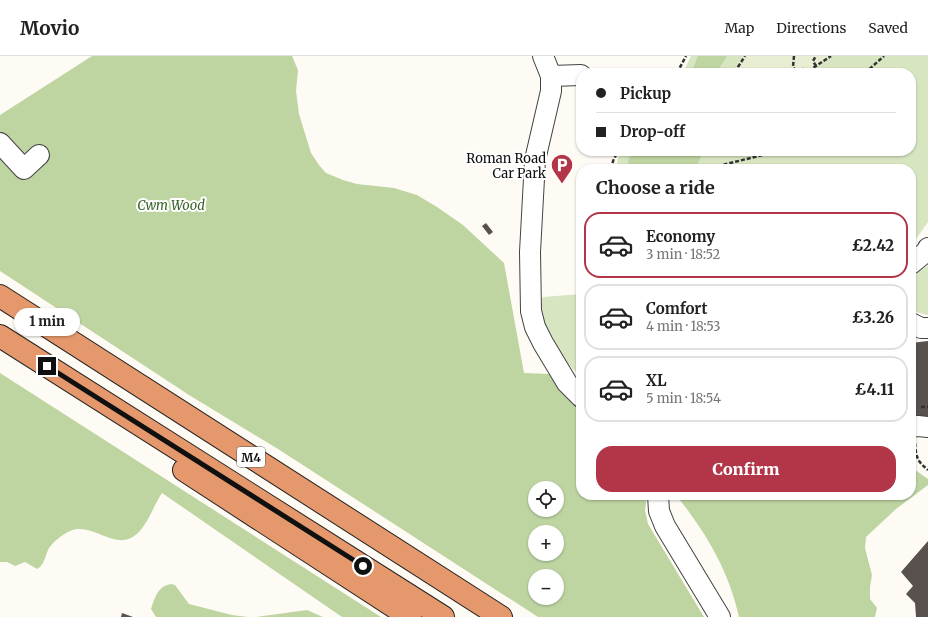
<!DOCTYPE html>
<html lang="en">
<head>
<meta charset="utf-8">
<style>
	:root { --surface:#fff; --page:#f2f2f2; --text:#222; --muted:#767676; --line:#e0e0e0; --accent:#b23648 }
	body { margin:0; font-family:Merriweather,serif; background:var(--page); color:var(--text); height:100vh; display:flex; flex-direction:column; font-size:15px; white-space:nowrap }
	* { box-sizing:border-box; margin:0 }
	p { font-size:13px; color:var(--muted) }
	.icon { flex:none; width:22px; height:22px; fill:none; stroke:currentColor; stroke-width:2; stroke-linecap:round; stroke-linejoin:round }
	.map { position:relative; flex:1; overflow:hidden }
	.drawer { position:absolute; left:576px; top:108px; width:340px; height:336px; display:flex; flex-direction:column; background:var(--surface); border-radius:16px; box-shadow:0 1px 3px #0004 }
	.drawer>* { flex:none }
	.guide { position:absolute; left:576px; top:12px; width:340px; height:88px; border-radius:16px; box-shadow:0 1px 3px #0004; display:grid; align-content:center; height:88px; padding:0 20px; background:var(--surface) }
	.buttons { position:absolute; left:528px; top:425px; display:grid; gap:8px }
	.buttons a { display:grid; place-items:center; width:36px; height:36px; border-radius:50%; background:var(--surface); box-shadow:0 1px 3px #0004; font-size:20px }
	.end { position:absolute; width:18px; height:18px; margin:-9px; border:5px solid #101010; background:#fff; box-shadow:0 0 0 2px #fff }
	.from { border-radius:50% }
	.bubble { position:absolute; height:28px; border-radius:14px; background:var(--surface); box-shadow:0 1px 3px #0004; font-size:13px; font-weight:800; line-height:28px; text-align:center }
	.guide b { display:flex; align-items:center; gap:14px; height:38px; font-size:15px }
	.guide b+b { border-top:1px solid var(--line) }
	.guide i { width:10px; height:10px; background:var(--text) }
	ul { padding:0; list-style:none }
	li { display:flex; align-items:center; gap:12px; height:66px; margin:0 8px 6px; padding:0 12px; border:2px solid var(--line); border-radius:16px }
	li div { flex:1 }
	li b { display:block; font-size:15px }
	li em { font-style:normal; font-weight:800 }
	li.selected { border-color:var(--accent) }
	li>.icon { width:36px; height:36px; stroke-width:1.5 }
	h2 { padding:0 20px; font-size:18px; line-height:48px }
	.action { display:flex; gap:8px; margin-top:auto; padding:8px 20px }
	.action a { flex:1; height:46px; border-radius:16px; background:var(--accent); color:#fff; font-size:16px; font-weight:800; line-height:46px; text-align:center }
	header { display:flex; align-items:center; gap:24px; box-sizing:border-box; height:56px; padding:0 20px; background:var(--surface); border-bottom:1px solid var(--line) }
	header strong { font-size:19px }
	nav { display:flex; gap:22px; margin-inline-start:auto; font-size:14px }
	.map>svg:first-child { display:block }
	.green { fill:#d7e6c1 }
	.forest { fill:#bed5a2; fill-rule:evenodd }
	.pitch { fill:#e7eed2 }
	.building { fill:#58514e }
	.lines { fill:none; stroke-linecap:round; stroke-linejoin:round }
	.minor-casing { stroke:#434343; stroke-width:22 }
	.highway-casing { stroke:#212121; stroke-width:24 }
	.path { stroke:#323232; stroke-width:2.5; stroke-dasharray:4 2; stroke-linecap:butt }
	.minor { stroke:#fff; stroke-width:20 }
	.highway { stroke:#e5986c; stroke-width:22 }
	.route { stroke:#101010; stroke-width:5 }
	.labels { text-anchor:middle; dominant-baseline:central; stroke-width:4; stroke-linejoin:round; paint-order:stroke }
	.shield { fill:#fff; stroke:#585858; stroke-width:1 }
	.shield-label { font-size:12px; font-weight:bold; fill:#101010 }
	.poi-label { font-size:13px; fill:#101010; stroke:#fff; text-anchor:end }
	.park-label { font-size:13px; font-style:italic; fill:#396227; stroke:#fff }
</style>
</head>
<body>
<header>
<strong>Movio</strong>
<nav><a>Map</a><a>Directions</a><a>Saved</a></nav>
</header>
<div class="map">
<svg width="928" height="561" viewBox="0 0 928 561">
	<rect width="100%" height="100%" fill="#fefbf5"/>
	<!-- green -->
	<g class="green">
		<polygon points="691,0 928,0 928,166 911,190 911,113 616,113 618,102 624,95 911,95 911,17 683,17"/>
		<polygon points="928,210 928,259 919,257 911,252 911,224 918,216"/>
		<path d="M581 238V320C560 304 549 278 538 255L543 241Z"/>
	</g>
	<!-- forest -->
	<g class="forest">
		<path d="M92 0H292L298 14 296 35 299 58 311 97 319 109 326 117 343 124 357 128 394 132 417 139 437 151 463 169 504 207 524 317 549 318 581 353V439H647L645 454 648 468 704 561H538L278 393 189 339 0 215V59ZM535 432H557V454H535ZM535 476H557V498H535ZM535 520H557V542H535Z"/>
		<polygon points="698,0 727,0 716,17 691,17"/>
		<polygon points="634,95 699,95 702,99 695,113 627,113 629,102"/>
		<path d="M0 317 381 561H342L162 437C154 449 149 465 139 476 116 499 94 465 70 475 62 479 54 485 49 492 45 499 45 509 37 513L25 506 15 510 7 506H0Z"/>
		<path d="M911 411 928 423V429L896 453 866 481 865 492 872 519 870 531V543L877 552 875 561H739C729 515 705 475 676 439H911Z"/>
		<path d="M171 528 175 529 189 548 232 559 248 561H156L151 553C155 541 158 530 171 528Z"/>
		<polygon points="307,554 323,561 256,561"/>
	</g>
	<!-- pitch -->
	<polygon class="pitch" points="743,0 828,0 812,15 813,17 731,17"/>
	<!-- building -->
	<g class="building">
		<polygon points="486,167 493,176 489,179 482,170"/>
		<polygon points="928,285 928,362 911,363 911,287"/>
		<polygon points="928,485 928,561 916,561 915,547 906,538 913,530 901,516"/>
		<polygon points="122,557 133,561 121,561"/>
	</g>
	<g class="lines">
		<!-- minor casing -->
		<g class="minor-casing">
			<g id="minor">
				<polyline points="543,0 551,20 551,35 535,104 530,196 531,255 535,271 543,287 567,327 581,341"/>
				<polyline points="551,20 581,19"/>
				<polyline points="0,87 24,113 39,99"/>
				<polyline points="911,208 927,195 928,192"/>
				<polyline points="911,267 921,272 928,272"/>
				<polyline points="911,371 918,370 928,371"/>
				<polyline points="658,439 659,455 665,470 720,561"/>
			</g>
		</g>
		<!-- highway casing -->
		<g class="highway-casing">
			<g id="highway">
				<polyline points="0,240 501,561"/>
				<polyline points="0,280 443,561"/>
				<polyline points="184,414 410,561"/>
			</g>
		</g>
		<!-- path -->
		<g class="path">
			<polyline points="794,0 793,11 797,17"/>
			<polyline points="816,10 813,5 816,0"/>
			<polyline points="677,17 686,0"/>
			<polyline points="735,17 744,17"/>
			<polyline points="737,17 738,11 745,0"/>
			<polyline points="798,17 802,13 810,14 831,0"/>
			<polyline points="865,17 884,0"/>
			<polyline points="612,113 613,105 618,95"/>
			<polyline points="713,113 714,111 779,95"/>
			<polyline points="921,351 928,351"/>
			<path d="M915 387C916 401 917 405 928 414"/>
		</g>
		<!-- minor -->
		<use href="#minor" class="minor"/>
		<!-- highway -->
		<use href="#highway" class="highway"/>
	</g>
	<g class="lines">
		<!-- route -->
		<polyline class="route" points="47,310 363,510"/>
	</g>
	<!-- icons -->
	<defs>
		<g id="parking-pin" transform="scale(1.15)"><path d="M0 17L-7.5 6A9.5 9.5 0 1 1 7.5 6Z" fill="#b23648" stroke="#fff"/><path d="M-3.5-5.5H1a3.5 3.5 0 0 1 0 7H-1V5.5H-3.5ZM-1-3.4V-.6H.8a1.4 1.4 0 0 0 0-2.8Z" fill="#fff"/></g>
	</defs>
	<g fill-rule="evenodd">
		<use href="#parking-pin" x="562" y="109"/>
	</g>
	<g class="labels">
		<!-- shield labels -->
		<rect class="shield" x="237" y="391" width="28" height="20" rx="3"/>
		<g class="shield-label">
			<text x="251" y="401">M4</text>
		</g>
		<!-- poi labels -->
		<g class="poi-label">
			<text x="546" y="102">Roman Road<tspan x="546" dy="15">Car Park</tspan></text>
		</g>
		<!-- park labels -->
		<g class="park-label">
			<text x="171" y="149">Cwm Wood</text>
		</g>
	</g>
</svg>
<div class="buttons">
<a><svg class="icon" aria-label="locate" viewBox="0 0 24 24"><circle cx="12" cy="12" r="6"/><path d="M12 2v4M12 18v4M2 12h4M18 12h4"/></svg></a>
<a>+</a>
<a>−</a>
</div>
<i class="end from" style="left:363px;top:510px"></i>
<i class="end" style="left:47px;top:310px"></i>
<div class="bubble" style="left:14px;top:252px;width:66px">1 min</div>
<div class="guide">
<b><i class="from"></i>Pickup</b>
<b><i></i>Drop-off</b>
</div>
<section class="drawer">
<h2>Choose a ride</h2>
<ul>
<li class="selected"><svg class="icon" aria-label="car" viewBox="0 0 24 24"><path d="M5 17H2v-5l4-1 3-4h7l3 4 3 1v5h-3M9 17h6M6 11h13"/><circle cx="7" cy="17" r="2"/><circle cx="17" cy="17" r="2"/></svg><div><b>Economy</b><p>3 min · 18:52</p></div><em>£2.42</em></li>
<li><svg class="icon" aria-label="car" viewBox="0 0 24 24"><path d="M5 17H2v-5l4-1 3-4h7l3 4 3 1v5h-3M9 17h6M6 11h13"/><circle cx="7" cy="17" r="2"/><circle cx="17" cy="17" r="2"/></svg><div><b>Comfort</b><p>4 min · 18:53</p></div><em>£3.26</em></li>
<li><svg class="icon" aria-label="car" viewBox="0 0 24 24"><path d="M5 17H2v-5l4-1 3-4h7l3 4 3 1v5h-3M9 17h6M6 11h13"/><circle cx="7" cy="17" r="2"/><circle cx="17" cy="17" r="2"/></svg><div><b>XL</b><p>5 min · 18:54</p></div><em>£4.11</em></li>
</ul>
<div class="action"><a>Confirm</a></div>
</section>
</div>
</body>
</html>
